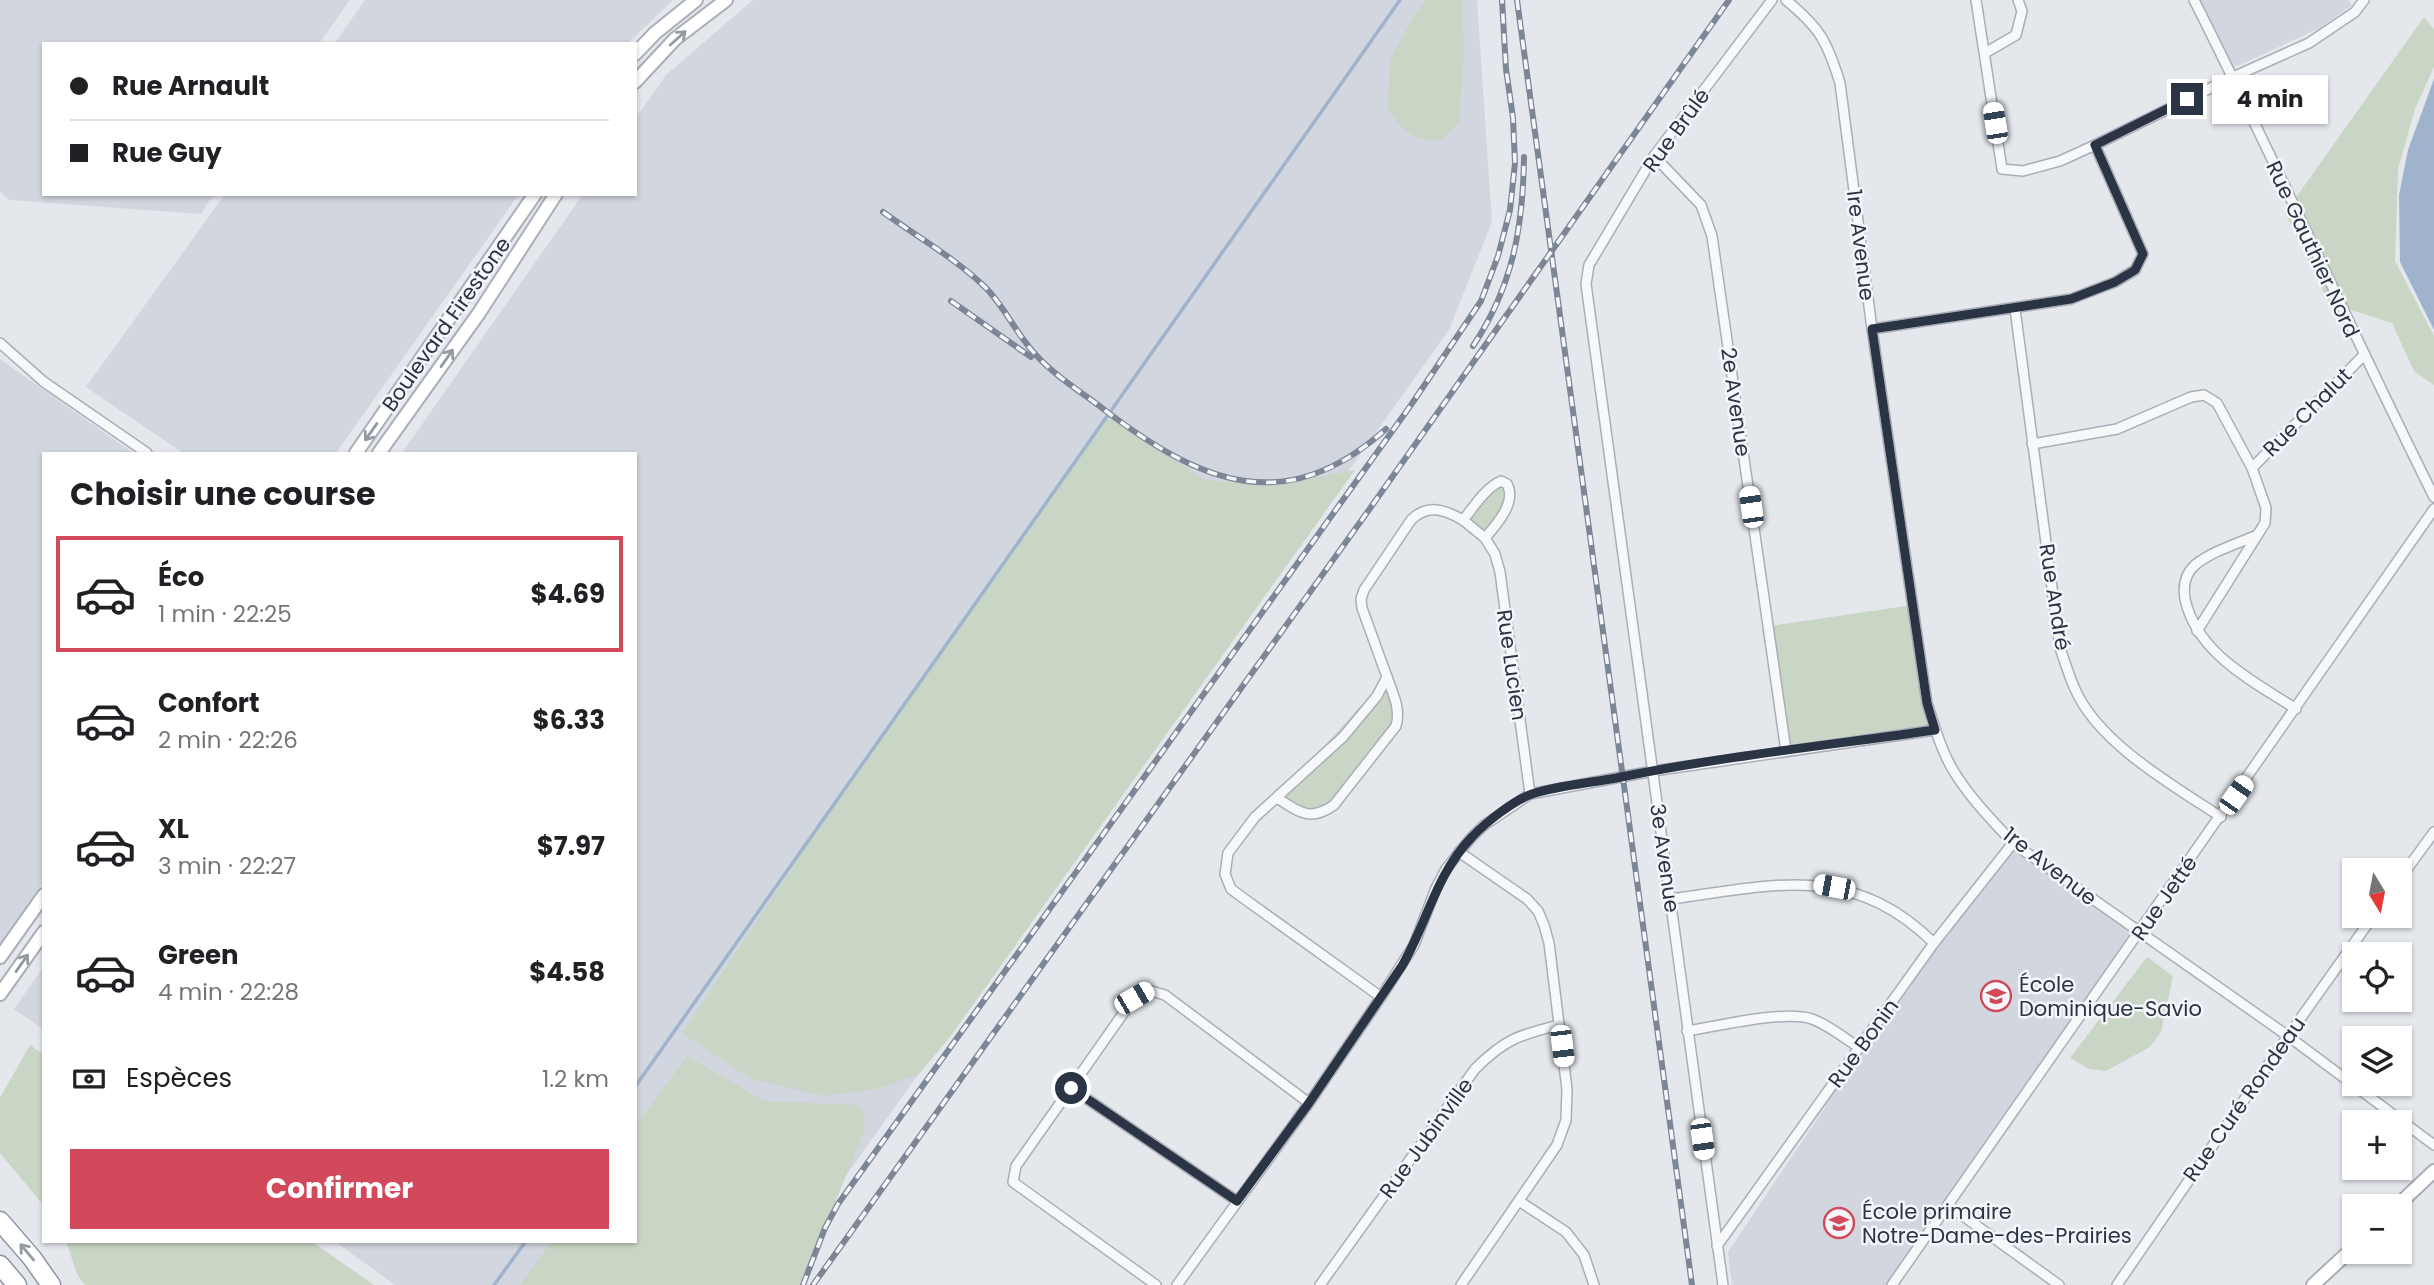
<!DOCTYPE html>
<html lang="fr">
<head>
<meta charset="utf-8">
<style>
	:root { --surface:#fff; --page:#f6f6f6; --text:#202124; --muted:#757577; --line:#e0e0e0; --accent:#d1495b }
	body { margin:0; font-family:Poppins,sans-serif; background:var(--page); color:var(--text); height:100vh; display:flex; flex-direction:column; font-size:26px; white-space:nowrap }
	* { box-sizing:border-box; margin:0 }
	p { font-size:23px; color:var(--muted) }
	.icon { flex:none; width:38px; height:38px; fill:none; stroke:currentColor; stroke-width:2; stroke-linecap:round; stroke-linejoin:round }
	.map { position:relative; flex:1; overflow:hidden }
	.panel { position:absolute; left:42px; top:452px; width:595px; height:791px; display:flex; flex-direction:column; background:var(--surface); border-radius:0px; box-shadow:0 2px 5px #0004 }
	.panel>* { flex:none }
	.guide { position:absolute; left:42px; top:42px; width:595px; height:154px; border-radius:0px; box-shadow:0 2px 5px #0004; display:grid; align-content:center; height:154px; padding:0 28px; background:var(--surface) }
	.needle { width:46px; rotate:170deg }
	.tools { position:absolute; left:2342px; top:858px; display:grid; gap:14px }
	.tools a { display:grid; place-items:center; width:70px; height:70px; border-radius:0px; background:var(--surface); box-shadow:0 2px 5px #0004; font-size:35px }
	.end { position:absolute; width:32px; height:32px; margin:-16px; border:9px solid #2b3445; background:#fff; box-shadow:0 0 0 4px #fff }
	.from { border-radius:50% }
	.bubble { position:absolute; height:49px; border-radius:0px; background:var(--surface); box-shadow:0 2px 5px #0004; font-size:23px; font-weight:700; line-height:49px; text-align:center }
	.car { position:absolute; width:21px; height:42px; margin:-21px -10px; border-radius:9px; box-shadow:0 0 5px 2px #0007; background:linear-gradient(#fff 24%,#345 0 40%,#fff 0 76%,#345 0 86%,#fff 0) }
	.guide b { display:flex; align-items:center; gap:24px; height:66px; font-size:26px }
	.guide b+b { border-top:2px solid var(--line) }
	.guide i { width:18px; height:18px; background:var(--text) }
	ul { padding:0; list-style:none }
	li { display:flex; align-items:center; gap:21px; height:116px; margin:0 14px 10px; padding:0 14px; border:4px solid transparent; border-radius:0px }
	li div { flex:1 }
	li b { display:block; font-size:26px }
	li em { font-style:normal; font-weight:700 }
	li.on { border-color:var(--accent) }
	li>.icon { width:63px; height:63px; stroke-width:1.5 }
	h2 { padding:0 28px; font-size:32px; line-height:84px }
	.pay { display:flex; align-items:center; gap:18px; height:77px; padding:0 28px; font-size:26px }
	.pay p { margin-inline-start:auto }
	.button { display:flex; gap:14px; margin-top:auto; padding:14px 28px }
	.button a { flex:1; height:80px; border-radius:0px; background:var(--accent); color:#fff; font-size:28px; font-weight:700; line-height:80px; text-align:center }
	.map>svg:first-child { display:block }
	.built { fill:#d2d6de }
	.green { fill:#c9d6c5 }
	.water { fill:#9fb4cc }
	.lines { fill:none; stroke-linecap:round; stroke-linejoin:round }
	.stream { stroke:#9fb4cc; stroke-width:3.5 }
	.street-casing { stroke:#a9aeb7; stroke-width:12 }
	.secondary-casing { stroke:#a9aeb7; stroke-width:16 }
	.highway-casing { stroke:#8b94a3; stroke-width:21 }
	.street { stroke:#f7f8fa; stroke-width:9 }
	.secondary { stroke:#fff; stroke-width:12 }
	.highway { stroke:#fff; stroke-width:18 }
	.rail-casing { stroke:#7d8696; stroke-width:6 }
	.rail { stroke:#f4f6f9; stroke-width:3.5; stroke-dasharray:10; stroke-linecap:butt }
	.oneway { stroke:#959aa2 }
	.route { stroke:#2b3445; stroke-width:9 }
	.labels { text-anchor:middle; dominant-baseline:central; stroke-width:5; stroke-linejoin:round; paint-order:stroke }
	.street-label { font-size:21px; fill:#2b3445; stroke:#f4f6f9 }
	.poi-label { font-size:21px; fill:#2b3445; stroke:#f4f6f9; text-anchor:start }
</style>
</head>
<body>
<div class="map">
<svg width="2434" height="1285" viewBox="0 0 2434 1285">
	<rect width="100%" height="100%" fill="#e4e7ec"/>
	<!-- built -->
	<g class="built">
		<polygon points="0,0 350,0 319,44 44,44 44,194 214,194 201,214 9,200 0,192"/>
		<polygon points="365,0 673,0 627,44 334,44"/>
		<polygon points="753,0 1477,0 1492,222 1449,330 768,1285 395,1285 334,1241 635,1241 635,453 402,453 583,194 635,194 635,119 666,75"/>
		<polygon points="2199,0 2348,0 2352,5 2322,27 2233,68"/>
		<polygon points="225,194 519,194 336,453 183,453 86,387"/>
		<polygon points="0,359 133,453 44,453 44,880 0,944"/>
		<polygon points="2013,843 2140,932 1888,1285 1732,1285 1728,1252 1826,1106 1821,1102"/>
		<polygon points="44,966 44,1030 14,1009"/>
	</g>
	<!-- green -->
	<g class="green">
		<polygon points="1426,0 1462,0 1464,53 1459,122 1440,141 1414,137 1401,127 1388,108 1390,60 1415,14"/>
		<polygon points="2424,17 2434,29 2434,67 2415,109 2398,169 2395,261 2434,336 2434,385 2414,371 2392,323 2329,303 2285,213"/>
		<polygon points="1107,417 1205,480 1276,485 1355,470 950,1037 919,1074 880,1088 824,1096 749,1078 682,1033 822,823"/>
		<polygon points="1501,481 1511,492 1485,538 1463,520"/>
		<polygon points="1913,605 1935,730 1786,751 1762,627"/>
		<polygon points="1387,677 1399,716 1334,805 1313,815 1277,798"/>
		<polygon points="2147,957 2173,976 2161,1032 2150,1047 2106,1071 2089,1069 2070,1058"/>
		<polygon points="30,1045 44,1055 44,1206 0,1153 0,1098"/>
		<polygon points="687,1056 764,1101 856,1105 865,1115 864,1131 802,1285 520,1285 552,1241 635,1241 635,1127"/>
		<polygon points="66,1241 311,1241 374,1285 85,1285 77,1274"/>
	</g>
	<!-- water -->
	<polygon class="water" points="2434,79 2434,330 2400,262 2399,195 2408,150"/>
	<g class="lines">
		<!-- stream -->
		<g class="stream">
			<polyline points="635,1087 1400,0"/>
			<polyline points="494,1285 526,1241"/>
		</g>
		<!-- street casing -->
		<g class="street-casing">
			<g id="street">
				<path d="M1786 0C1820 28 1827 41 1840 83L1872 329 1927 703C1934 725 1941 750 1953 770 1969 797 1992 820 2013 843L2288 1036 2434 1145"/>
				<polyline points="1976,0 2002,169 2023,171 2060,161 2095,145 2233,77 2309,43 2355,12 2364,0"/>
				<path d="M2194 0C2277 164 2352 333 2434 497"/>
				<polyline points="1985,53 2016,35 2022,11 2018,0"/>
				<polyline points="1654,156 1701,205 1712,236 1786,751"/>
				<path d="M2015 309 2060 648C2065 662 2069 676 2075 689 2098 743 2174 786 2221 817"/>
				<polyline points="1872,329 2071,299 2115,282 2135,270 2143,254 2095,145"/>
				<polyline points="0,343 44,382 147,453"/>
				<polyline points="2032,444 2117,429 2191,397 2204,395 2217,403 2252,468 2266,508 2265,523 2197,631"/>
				<polyline points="2252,468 2363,356"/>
				<path d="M2257 535C2237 544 2212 551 2195 565 2185 574 2183 587 2185 599 2197 654 2253 681 2296 709"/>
				<path d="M1485 538 1463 520C1474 507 1485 488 1501 481L1507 484C1517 502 1497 524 1485 538L1495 554 1500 572 1530 794"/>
				<path d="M1277 798C1299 812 1310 822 1334 805L1396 726C1401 709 1393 694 1387 677"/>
				<polyline points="1459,852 1527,899 1538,911 1544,925 1549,943 1567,1089 1566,1120 1557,1145 1461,1285"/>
				<polyline points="2399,880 2434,832"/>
				<path d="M1671 899C1774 885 1851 862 1934 943"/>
				<path d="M1381 997 1246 900 1231 889 1225 874 1228 853 1255 817 1343 737 1377 696 1387 677 1362 608 1361 599 1364 590 1411 520C1428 503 1445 510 1463 520"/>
				<path d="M1687 1031C1719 1026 1783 1010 1812 1019 1829 1025 1845 1039 1860 1048"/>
				<polyline points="1071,1088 1237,1201"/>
				<polyline points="1519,1201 1566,1232 1584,1255 1594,1285"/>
				<polyline points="1948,1205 2059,1285"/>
				<polyline points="1717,1246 1934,943 2013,843"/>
				<polyline points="1156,1285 1013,1182 1016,1166 1134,998 1148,990 1165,995 1309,1103"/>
				<polyline points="1177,1285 1309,1103 1381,997 1414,945 1436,888 1446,869 1470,839 1483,826 1530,794 1653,771 1935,730"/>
				<path d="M1320 1285 1475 1069C1505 1039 1519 1035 1559 1025"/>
				<polyline points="1723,1285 1586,284 1589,265 1654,156 1772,0"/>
				<polyline points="1892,1285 2434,509"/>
				<polyline points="2117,1285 2288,1036 2374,915"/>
			</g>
		</g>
		<!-- secondary casing -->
		<g class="secondary-casing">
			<g id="secondary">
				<polyline points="635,54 655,33 696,0"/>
				<polyline points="635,82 675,39 726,0"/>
				<polyline points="356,453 535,194"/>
				<polyline points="379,453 479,313 556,194"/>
				<polyline points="0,957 44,895"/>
				<polyline points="0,994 44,932"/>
				<polyline points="2397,1206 2434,1171"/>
				<polyline points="2313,1285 2354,1247"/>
			</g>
		</g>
		<!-- highway casing -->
		<g class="highway-casing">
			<g id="highway">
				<polyline points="0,1221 32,1258 51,1285"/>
				<polyline points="0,1265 17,1285"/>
			</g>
		</g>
		<!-- street -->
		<use href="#street" class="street"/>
		<!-- secondary -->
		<use href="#secondary" class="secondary"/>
		<!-- highway -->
		<use href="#highway" class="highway"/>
		<!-- rail casing -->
		<g class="rail-casing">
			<g id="rail">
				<polyline points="1517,0 1692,1285"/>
				<path d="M883 212C916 236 955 258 985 287 1005 307 1016 334 1036 355 1056 377 1083 393 1106 411 1201 483 1286 519 1386 429"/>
				<polyline points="951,301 1031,357"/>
				<path d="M1473 346C1513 286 1523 227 1524 157"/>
				<polyline points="803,1285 825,1228 838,1204 1411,405 1481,301 1498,256 1510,210 1515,163 1513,118 1506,69 1502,0"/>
				<polyline points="813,1285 1371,507 1729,0"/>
			</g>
		</g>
		<!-- rail -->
		<use href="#rail" class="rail"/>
	</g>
	<!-- one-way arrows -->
	<defs><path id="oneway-shaft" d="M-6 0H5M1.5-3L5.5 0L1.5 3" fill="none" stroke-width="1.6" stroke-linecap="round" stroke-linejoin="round" transform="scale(1.75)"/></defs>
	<g class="oneway">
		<use href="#oneway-shaft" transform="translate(678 38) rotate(-42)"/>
		<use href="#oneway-shaft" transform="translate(447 358) rotate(-55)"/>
		<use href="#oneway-shaft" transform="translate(371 432) rotate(125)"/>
		<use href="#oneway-shaft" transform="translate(22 963) rotate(-55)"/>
		<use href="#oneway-shaft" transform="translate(27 1252) rotate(-130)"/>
	</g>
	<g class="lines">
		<!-- route -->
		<path class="route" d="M1071 1088 1237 1201 1309 1103 1402 966C1427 923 1436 874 1472 837 1485 823 1514 800 1532 794 1560 785 1592 783 1621 777 1725 756 1830 745 1935 730L1927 703 1872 329 2071 299 2115 282 2135 270 2143 254 2095 145 2187 99"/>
	</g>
	<!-- icons -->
	<defs>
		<g id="school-ring" transform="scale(1.575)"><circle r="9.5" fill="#f4f6f9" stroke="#d1495b" stroke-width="1.5"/><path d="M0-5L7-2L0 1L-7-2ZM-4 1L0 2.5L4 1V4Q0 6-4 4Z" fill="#d1495b"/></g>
	</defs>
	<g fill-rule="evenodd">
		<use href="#school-ring" x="1996" y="996"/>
		<use href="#school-ring" x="1839" y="1223"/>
	</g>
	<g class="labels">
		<!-- street labels -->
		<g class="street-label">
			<text transform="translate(1676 130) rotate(-54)">Rue Brûlé</text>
			<text transform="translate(1861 245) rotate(83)">1re Avenue</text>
			<text transform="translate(2313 249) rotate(65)">Rue Gauthier Nord</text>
			<text transform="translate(446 324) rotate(-55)">Boulevard Firestone</text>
			<text transform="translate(1736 402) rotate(82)">2e Avenue</text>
			<text transform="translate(2307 412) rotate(-45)">Rue Chalut</text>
			<text transform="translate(2055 597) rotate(81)">Rue André</text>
			<text transform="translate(1512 665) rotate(82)">Rue Lucien</text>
			<text transform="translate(1665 858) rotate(82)">3e Avenue</text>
			<text transform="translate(2050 866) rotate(38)">1re Avenue</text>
			<text transform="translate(2164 898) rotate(-55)">Rue Jetté</text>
			<text transform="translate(1863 1043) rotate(-54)">Rue Bonin</text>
			<text transform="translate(2244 1099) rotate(-55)">Rue Curé Rondeau</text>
			<text transform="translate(1426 1138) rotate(-54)">Rue Jubinville</text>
		</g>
		<!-- poi labels -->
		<g class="poi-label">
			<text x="2019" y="984">École<tspan x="2019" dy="24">Dominique-Savio</tspan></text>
			<text x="1862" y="1211">École primaire<tspan x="1862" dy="24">Notre-Dame-des-Prairies</tspan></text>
		</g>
	</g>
</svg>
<div class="tools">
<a><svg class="needle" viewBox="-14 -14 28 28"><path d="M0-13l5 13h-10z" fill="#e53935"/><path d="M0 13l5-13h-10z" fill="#757577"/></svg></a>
<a><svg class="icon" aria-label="locate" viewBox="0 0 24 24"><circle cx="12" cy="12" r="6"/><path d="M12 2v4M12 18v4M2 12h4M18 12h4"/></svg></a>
<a><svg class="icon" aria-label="layers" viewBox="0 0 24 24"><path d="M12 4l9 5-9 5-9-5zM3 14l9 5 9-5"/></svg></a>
<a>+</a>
<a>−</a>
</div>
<i class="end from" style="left:1071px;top:1088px"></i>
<i class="end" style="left:2187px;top:99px"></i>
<div class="bubble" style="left:2212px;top:75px;width:116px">4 min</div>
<i class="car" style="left:1995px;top:123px;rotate:351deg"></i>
<i class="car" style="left:1751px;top:507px;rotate:352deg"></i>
<i class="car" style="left:2236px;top:795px;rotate:35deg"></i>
<i class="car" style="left:1834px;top:887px;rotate:281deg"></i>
<i class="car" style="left:1134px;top:998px;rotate:60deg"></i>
<i class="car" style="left:1562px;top:1046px;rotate:173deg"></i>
<i class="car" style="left:1702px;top:1139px;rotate:172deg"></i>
<div class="guide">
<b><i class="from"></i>Rue Arnault</b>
<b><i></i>Rue Guy</b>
</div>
<section class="panel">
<h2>Choisir une course</h2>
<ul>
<li class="on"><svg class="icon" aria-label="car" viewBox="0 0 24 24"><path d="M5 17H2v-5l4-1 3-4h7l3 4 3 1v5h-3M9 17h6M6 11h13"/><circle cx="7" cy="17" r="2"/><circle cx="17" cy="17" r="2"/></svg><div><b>Éco</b><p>1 min · 22:25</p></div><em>$4.69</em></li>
<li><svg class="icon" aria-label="car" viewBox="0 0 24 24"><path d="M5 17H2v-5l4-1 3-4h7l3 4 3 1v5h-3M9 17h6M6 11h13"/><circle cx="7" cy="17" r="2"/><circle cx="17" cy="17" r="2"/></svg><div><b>Confort</b><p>2 min · 22:26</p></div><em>$6.33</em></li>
<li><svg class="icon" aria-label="car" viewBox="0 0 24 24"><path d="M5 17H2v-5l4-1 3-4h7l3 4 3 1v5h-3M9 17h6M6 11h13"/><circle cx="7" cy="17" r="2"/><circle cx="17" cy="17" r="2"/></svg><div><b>XL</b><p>3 min · 22:27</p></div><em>$7.97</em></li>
<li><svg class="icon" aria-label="car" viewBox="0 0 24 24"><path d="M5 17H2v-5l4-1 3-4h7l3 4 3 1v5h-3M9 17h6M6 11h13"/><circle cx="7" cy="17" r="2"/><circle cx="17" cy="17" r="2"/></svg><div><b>Green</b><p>4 min · 22:28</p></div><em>$4.58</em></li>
</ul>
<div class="pay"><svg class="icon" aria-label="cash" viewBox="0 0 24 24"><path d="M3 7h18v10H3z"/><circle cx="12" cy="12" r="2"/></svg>Espèces<p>1.2 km</p></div>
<div class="button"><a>Confirmer</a></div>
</section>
</div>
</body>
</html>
